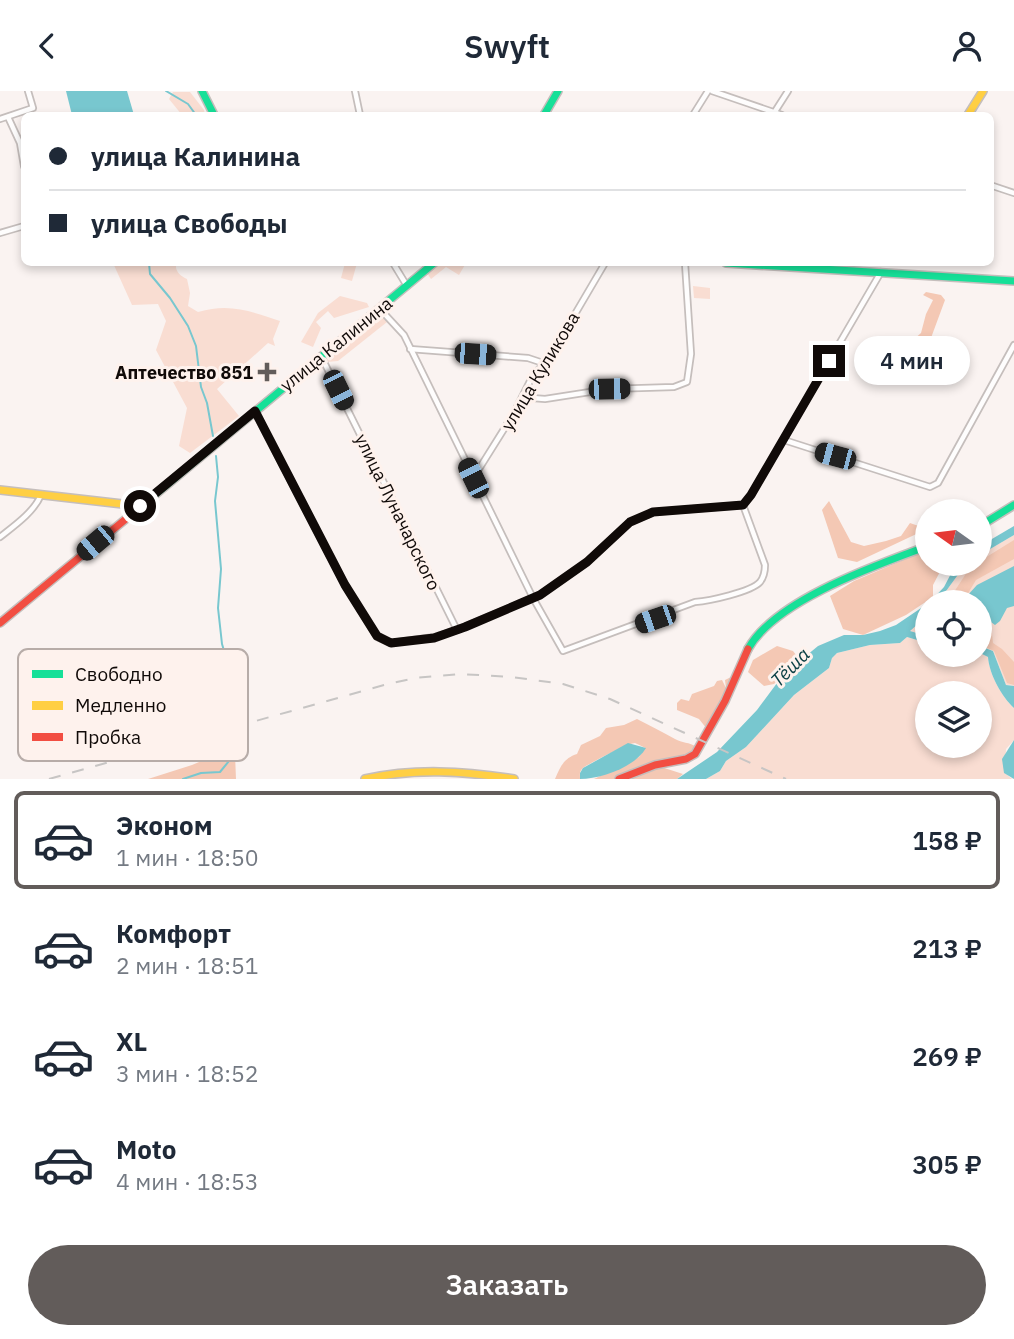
<!DOCTYPE html>
<html lang="ru">
<head>
<meta charset="utf-8">
<style>
	:root { --surface:#fff; --page:#f6f6f7; --text:#1f2937; --muted:#747a83; --line:#e0e1e3; --accent:#625c5a }
	body { margin:0; font-family:"IBM Plex Sans",sans-serif; background:var(--page); color:var(--text); height:100vh; display:flex; flex-direction:column; font-size:26px; white-space:nowrap }
	* { box-sizing:border-box; margin:0 }
	p { font-size:23px; color:var(--muted) }
	.icon { flex:none; width:38px; height:38px; fill:none; stroke:currentColor; stroke-width:2; stroke-linecap:round; stroke-linejoin:round }
	.map { position:relative; height:688px; overflow:hidden }
	.details { display:flex; flex-direction:column; background:var(--surface); flex:1 }
	.details>* { flex:none }
	.banner { position:absolute; left:21px; top:21px; width:973px; height:154px; border-radius:10px; box-shadow:0 4px 10px #0003; display:grid; align-content:center; height:154px; padding:0 28px; background:var(--surface) }
	.needle { width:46px; rotate:284deg }
	.buttons { position:absolute; left:915px; top:408px; display:grid; gap:14px }
	.buttons a { display:grid; place-items:center; width:77px; height:77px; border-radius:50%; background:var(--surface); box-shadow:0 4px 10px #0003; font-size:35px }
	.end { position:absolute; width:32px; height:32px; margin:-16px; border:9px solid #100a08; background:#fff; box-shadow:0 0 0 4px #fff }
	.from { border-radius:50% }
	.bubble { position:absolute; height:49px; border-radius:24px; background:var(--surface); box-shadow:0 4px 10px #0003; font-size:23px; font-weight:600; line-height:49px; text-align:center }
	.car { position:absolute; width:21px; height:42px; margin:-21px -10px; border-radius:9px; box-shadow:0 0 5px 2px #0007; background:linear-gradient(#222 24%,#8ab4d8 0 40%,#222 0 76%,#8ab4d8 0 86%,#222 0) }
	.banner b { display:flex; align-items:center; gap:24px; height:66px; font-size:26px }
	.banner b+b { border-top:2px solid var(--line) }
	.banner i { width:18px; height:18px; background:var(--text) }
	ul { padding:12px 0 0; list-style:none }
	li { display:flex; align-items:center; gap:21px; height:98px; margin:0 14px 10px; padding:0 14px; border:4px solid transparent; border-radius:10px }
	li div { flex:1 }
	li b { display:block; font-size:26px }
	li em { font-style:normal; font-weight:600 }
	li.current { border-color:var(--accent) }
	li>.icon { width:63px; height:63px; stroke-width:1.5 }
	.button { display:flex; gap:14px; margin-top:auto; padding:14px 28px }
	.button a { flex:1; height:80px; border-radius:42px; background:var(--accent); color:#fff; font-size:28px; font-weight:600; line-height:80px; text-align:center }
	header { display:flex; justify-content:space-between; align-items:center; height:91px; padding:0 28px; background:var(--surface); font-size:32px; font-weight:600 }
	.map>svg:first-child { display:block }
	.green { fill:#f9ddd2; fill-rule:evenodd }
	.forest { fill:#f4c8b4 }
	.water { fill:#78c7cf }
	.lines { fill:none; stroke-linecap:round; stroke-linejoin:round }
	.stream { stroke:#78c7cf; stroke-width:2 }
	.street-casing { stroke:#c5bebc; stroke-width:8 }
	.fast-casing { stroke:#c5bebc; stroke-width:10 }
	.slow-casing { stroke:#c5bebc; stroke-width:10 }
	.jam-casing { stroke:#c5bebc; stroke-width:10 }
	.street { stroke:#fefdfd; stroke-width:4.5 }
	.fast { stroke:#16e098; stroke-width:7 }
	.slow { stroke:#ffcf43; stroke-width:7 }
	.jam { stroke:#f24e42; stroke-width:7 }
	.rail { stroke:#c7c5c4; stroke-width:2; stroke-dasharray:12 12; stroke-linecap:butt }
	.route { stroke:#100a08; stroke-width:9 }
	.poi-dot { fill:#625c5a; stroke:#fef2ed; stroke-width:2.5 }
	.labels { text-anchor:middle; dominant-baseline:central; stroke-width:6; stroke-linejoin:round; paint-order:stroke }
	.street-label { font-size:18px; fill:#100a08; stroke:#fef2ed }
	.poi-label { font-size:18px; font-weight:bold; fill:#100a08; stroke:#fef2ed; text-anchor:end }
	.water-label { font-size:19px; font-style:italic; fill:#0d4146; stroke:#fef2ed }
	.key { fill:#fef2ed; stroke:#b7aca8; stroke-width:2 }
	.key-label { font-size:19px; fill:#100a08 }
</style>
</head>
<body>
<header><svg class="icon" aria-label="back" viewBox="0 0 24 24"><path d="M15 5l-7 7 7 7"/></svg>Swyft<svg class="icon" aria-label="person" viewBox="0 0 24 24"><circle cx="12" cy="8" r="4"/><path d="M4 21q1-7 8-7t8 7"/></svg></header>
<div class="map">
<svg width="1014" height="688" viewBox="0 0 1014 688">
	<rect width="100%" height="100%" fill="#faf3f1"/>
	<!-- green -->
	<g class="green">
		<polygon points="173,1 190,1 204,19 205,24 182,24 169,8"/>
		<path d="M113 172H180L176 173C175 181 181 185 187 188L190 202 188 215 198 221C230 212 249 220 280 230L273 248 275 255 268 252 217 298 239 325 190 362 179 355 187 317 156 259 166 230 158 213 132 214Z"/>
		<polygon points="345,172 357,172 352,190 341,187"/>
		<polygon points="440,172 466,172 459,184 446,176 431,188 427,182"/>
		<polygon points="693,195 710,197 710,208 694,207"/>
		<polygon points="340,205 367,212 369,216 334,227 328,220 316,231 321,237 313,256 301,251 318,222"/>
		<polygon points="377,223 381,224 387,231 338,270 327,271 325,267"/>
		<polygon points="322,270 325,276 281,304"/>
		<polygon points="1014,444 1014,595 1006,594 993,560 980,555 980,511 938,511 960,481 969,473 980,472 980,464"/>
		<polygon points="927,525 927,545 910,540 911,537"/>
		<path d="M907 546 927 552 928 564 980 562 988 566C989 583 1002 606 1014 617V649L1006 658 1005 682 1012 688H706L720 680 726 670 746 656 794 604 829 577 832 567 837 562 870 554 900 552ZM928 602H980V654H928Z"/>
	</g>
	<!-- forest -->
	<g class="forest">
		<polygon points="926,201 941,204 945,209 928,255 916,263 903,258 921,242 926,223 933,209 923,204"/>
		<polygon points="829,410 851,451 864,455 886,450 901,445 910,432 927,438 857,471 838,467 822,419"/>
		<polygon points="1014,449 1014,468 976,489 964,509 954,501 971,475 980,472 980,470"/>
		<polygon points="927,459 928,472 944,473 933,494 933,506 906,524 863,544 843,538 830,505 854,490"/>
		<polygon points="980,533 992,542 993,552 1002,558 1014,571 1014,594 1007,592 994,560 980,554"/>
		<polygon points="747,555 707,638 699,628 677,619 677,612 681,608 689,610 692,603 714,595 717,590 722,589 726,597 725,589 731,586"/>
		<polygon points="777,555 793,560 800,569 774,593 764,595 748,581 753,569"/>
		<path d="M637 628C650 635 663 641 675 648 682 652 689 651 697 656L696 658 687 665 647 675 614 688H594L639 666 645 657C644 656 637 653 635 652 629 652 588 673 583 677 579 681 580 683 580 688H555C560 676 564 667 577 663L581 654 600 645 606 637 624 634Z"/>
		<polygon points="230,658 235,663 236,688 148,688 192,674"/>
		<polygon points="655,674 683,683 677,688 619,688"/>
	</g>
	<!-- water -->
	<g class="water">
		<polygon points="66,0 127,0 134,24 72,24"/>
		<polygon points="1014,435 1014,444 980,464 980,455"/>
		<polygon points="956,473 969,473 960,481 938,511 930,511 944,496"/>
		<polygon points="1014,475 1014,515 1007,517 1000,530 995,534 980,523 980,511 968,511 967,505 977,494"/>
		<polygon points="927,513 927,525 910,540 927,545 927,552 907,546 900,552 870,554 837,562 832,567 829,577 794,604 746,656 726,670 720,680 706,688 677,688 717,661 757,619 783,584 818,555 844,544 863,544 880,540 896,534"/>
		<path d="M980 555 993 560 1006 594 1014 595V617C1002 606 989 583 988 566L980 562Z"/>
		<polygon points="1014,649 1014,688 1004,682 1002,668"/>
		<path d="M628 652 646 657C635 676 601 688 580 688V682L583 677Z"/>
	</g>
	<g class="lines">
		<!-- stream -->
		<g class="stream">
			<polyline points="166,0 188,13 196,24"/>
			<polyline points="149,172 150,183 170,207 188,235 196,255 201,296 207,312 213,345"/>
			<polyline points="216,365 218,386 215,410 221,478 218,517 222,553 236,599 232,624"/>
			<polyline points="183,688 201,682 220,681 242,654"/>
		</g>
		<!-- street casing -->
		<g class="street-casing">
			<g id="street">
				<polyline points="355,0 360,24"/>
				<polyline points="712,0 782,24"/>
				<polyline points="774,22 788,0"/>
				<polyline points="693,24 708,0"/>
				<polyline points="8,26 20,52 24,75"/>
				<polyline points="0,28 33,17 28,0"/>
				<polyline points="990,94 1014,102"/>
				<polyline points="0,142 24,135"/>
				<polyline points="393,172 407,195"/>
				<path d="M379 217 404 244 533 507 563 560 695 511C709 510 751 501 760 491 764 486 765 480 765 474L743 414"/>
				<polyline points="410,258 528,267 543,272"/>
				<polyline points="321,265 457,539"/>
				<polyline points="524,303 532,307 545,308 609,298 674,296 687,291 691,263 685,172"/>
				<polyline points="255,321 345,494 377,546 391,552 434,546 457,539 540,504 587,471 630,431 654,421 743,414"/>
				<polyline points="784,349 930,396 938,392 1014,254"/>
				<polyline points="474,386 514,322 532,286 551,264 605,172"/>
				<polyline points="743,414 751,404 881,181"/>
				<path d="M0 446C14 435 34 421 41 404"/>
			</g>
		</g>
		<!-- fast casing -->
		<g class="fast-casing">
			<g id="fast">
				<polyline points="202,0 214,24"/>
				<polyline points="544,24 558,0"/>
				<polyline points="726,172 1014,190"/>
				<polyline points="127,427 434,172"/>
				<polyline points="980,435 1014,414"/>
				<path d="M748 558C775 509 877 474 928 455"/>
			</g>
		</g>
		<!-- slow casing -->
		<g class="slow-casing">
			<g id="slow">
				<polyline points="968,24 983,0"/>
				<polyline points="0,399 140,415"/>
				<path d="M365 688C415 677 463 680 514 688"/>
			</g>
		</g>
		<!-- jam casing -->
		<g class="jam-casing">
			<g id="jam">
				<polyline points="0,532 127,427"/>
				<polyline points="619,688 655,674 686,668 695,663 725,610 748,558"/>
			</g>
		</g>
		<!-- street -->
		<use href="#street" class="street"/>
		<!-- fast -->
		<use href="#fast" class="fast"/>
		<!-- slow -->
		<use href="#slow" class="slow"/>
		<!-- jam -->
		<use href="#jam" class="jam"/>
		<!-- rail -->
		<polyline class="rail" points="49,688 384,594 415,587 460,583 512,586 563,593 610,608 786,688"/>
	</g>
	<g class="lines">
		<!-- route -->
		<polyline class="route" points="140,415 255,320 345,494 377,545 391,552 434,547 465,536 540,504 587,471 630,431 653,421 743,414 751,404 829,270"/>
	</g>
	<!-- markers -->
	<path class="poi-dot" d="M263.5 270.5h7v7h7v7h-7v7h-7v-7h-7v-7h7z"/>
	<g class="labels">
		<!-- street labels -->
		<g class="street-label">
			<text transform="translate(336 253) rotate(-39)">улица Калинина</text>
			<text transform="translate(540 280) rotate(-59)">улица Куликова</text>
			<text transform="translate(398 421) rotate(64)">улица Луначарского</text>
		</g>
		<!-- poi labels -->
		<g class="poi-label">
			<text x="253" y="281">Аптечество 851</text>
		</g>
		<!-- water labels -->
		<g class="water-label">
			<text transform="translate(790 576) rotate(-45)">Тёша</text>
		</g>
	</g>
	<!-- legend -->
	<rect x="18" y="558" width="230" height="112" rx="10" class="key"/>
	<rect x="32" y="579" width="31" height="8" fill="#16e098"/>
	<rect x="32" y="610" width="31" height="9" fill="#ffcf43"/>
	<rect x="32" y="642" width="31" height="8" fill="#f24e42"/>
	<g class="key-label">
		<text x="75" y="590">Свободно</text>
		<text x="75" y="621">Медленно</text>
		<text x="75" y="653">Пробка</text>
	</g>
</svg>
<div class="buttons">
<a><svg class="needle" viewBox="-14 -14 28 28"><path d="M0-13l5 13h-10z" fill="#e53935"/><path d="M0 13l5-13h-10z" fill="#747a83"/></svg></a>
<a><svg class="icon" aria-label="locate" viewBox="0 0 24 24"><circle cx="12" cy="12" r="6"/><path d="M12 2v4M12 18v4M2 12h4M18 12h4"/></svg></a>
<a><svg class="icon" aria-label="layers" viewBox="0 0 24 24"><path d="M12 4l9 5-9 5-9-5zM3 14l9 5 9-5"/></svg></a>
</div>
<i class="end from" style="left:140px;top:415px"></i>
<i class="end" style="left:829px;top:270px"></i>
<div class="bubble" style="left:854px;top:245px;width:116px">4 мин</div>
<i class="car" style="left:475px;top:263px;rotate:94deg"></i>
<i class="car" style="left:609px;top:298px;rotate:89deg"></i>
<i class="car" style="left:338px;top:299px;rotate:154deg"></i>
<i class="car" style="left:835px;top:365px;rotate:285deg"></i>
<i class="car" style="left:473px;top:387px;rotate:334deg"></i>
<i class="car" style="left:95px;top:452px;rotate:230deg"></i>
<i class="car" style="left:655px;top:528px;rotate:251deg"></i>
<div class="banner">
<b><i class="from"></i>улица Калинина</b>
<b><i></i>улица Свободы</b>
</div>
</div>
<section class="details">
<ul>
<li class="current"><svg class="icon" aria-label="car" viewBox="0 0 24 24"><path d="M5 17H2v-5l4-1 3-4h7l3 4 3 1v5h-3M9 17h6M6 11h13"/><circle cx="7" cy="17" r="2"/><circle cx="17" cy="17" r="2"/></svg><div><b>Эконом</b><p>1 мин · 18:50</p></div><em>158 ₽</em></li>
<li><svg class="icon" aria-label="car" viewBox="0 0 24 24"><path d="M5 17H2v-5l4-1 3-4h7l3 4 3 1v5h-3M9 17h6M6 11h13"/><circle cx="7" cy="17" r="2"/><circle cx="17" cy="17" r="2"/></svg><div><b>Комфорт</b><p>2 мин · 18:51</p></div><em>213 ₽</em></li>
<li><svg class="icon" aria-label="car" viewBox="0 0 24 24"><path d="M5 17H2v-5l4-1 3-4h7l3 4 3 1v5h-3M9 17h6M6 11h13"/><circle cx="7" cy="17" r="2"/><circle cx="17" cy="17" r="2"/></svg><div><b>XL</b><p>3 мин · 18:52</p></div><em>269 ₽</em></li>
<li><svg class="icon" aria-label="car" viewBox="0 0 24 24"><path d="M5 17H2v-5l4-1 3-4h7l3 4 3 1v5h-3M9 17h6M6 11h13"/><circle cx="7" cy="17" r="2"/><circle cx="17" cy="17" r="2"/></svg><div><b>Moto</b><p>4 мин · 18:53</p></div><em>305 ₽</em></li>
</ul>
<div class="button"><a>Заказать</a></div>
</section>
</body>
</html>
